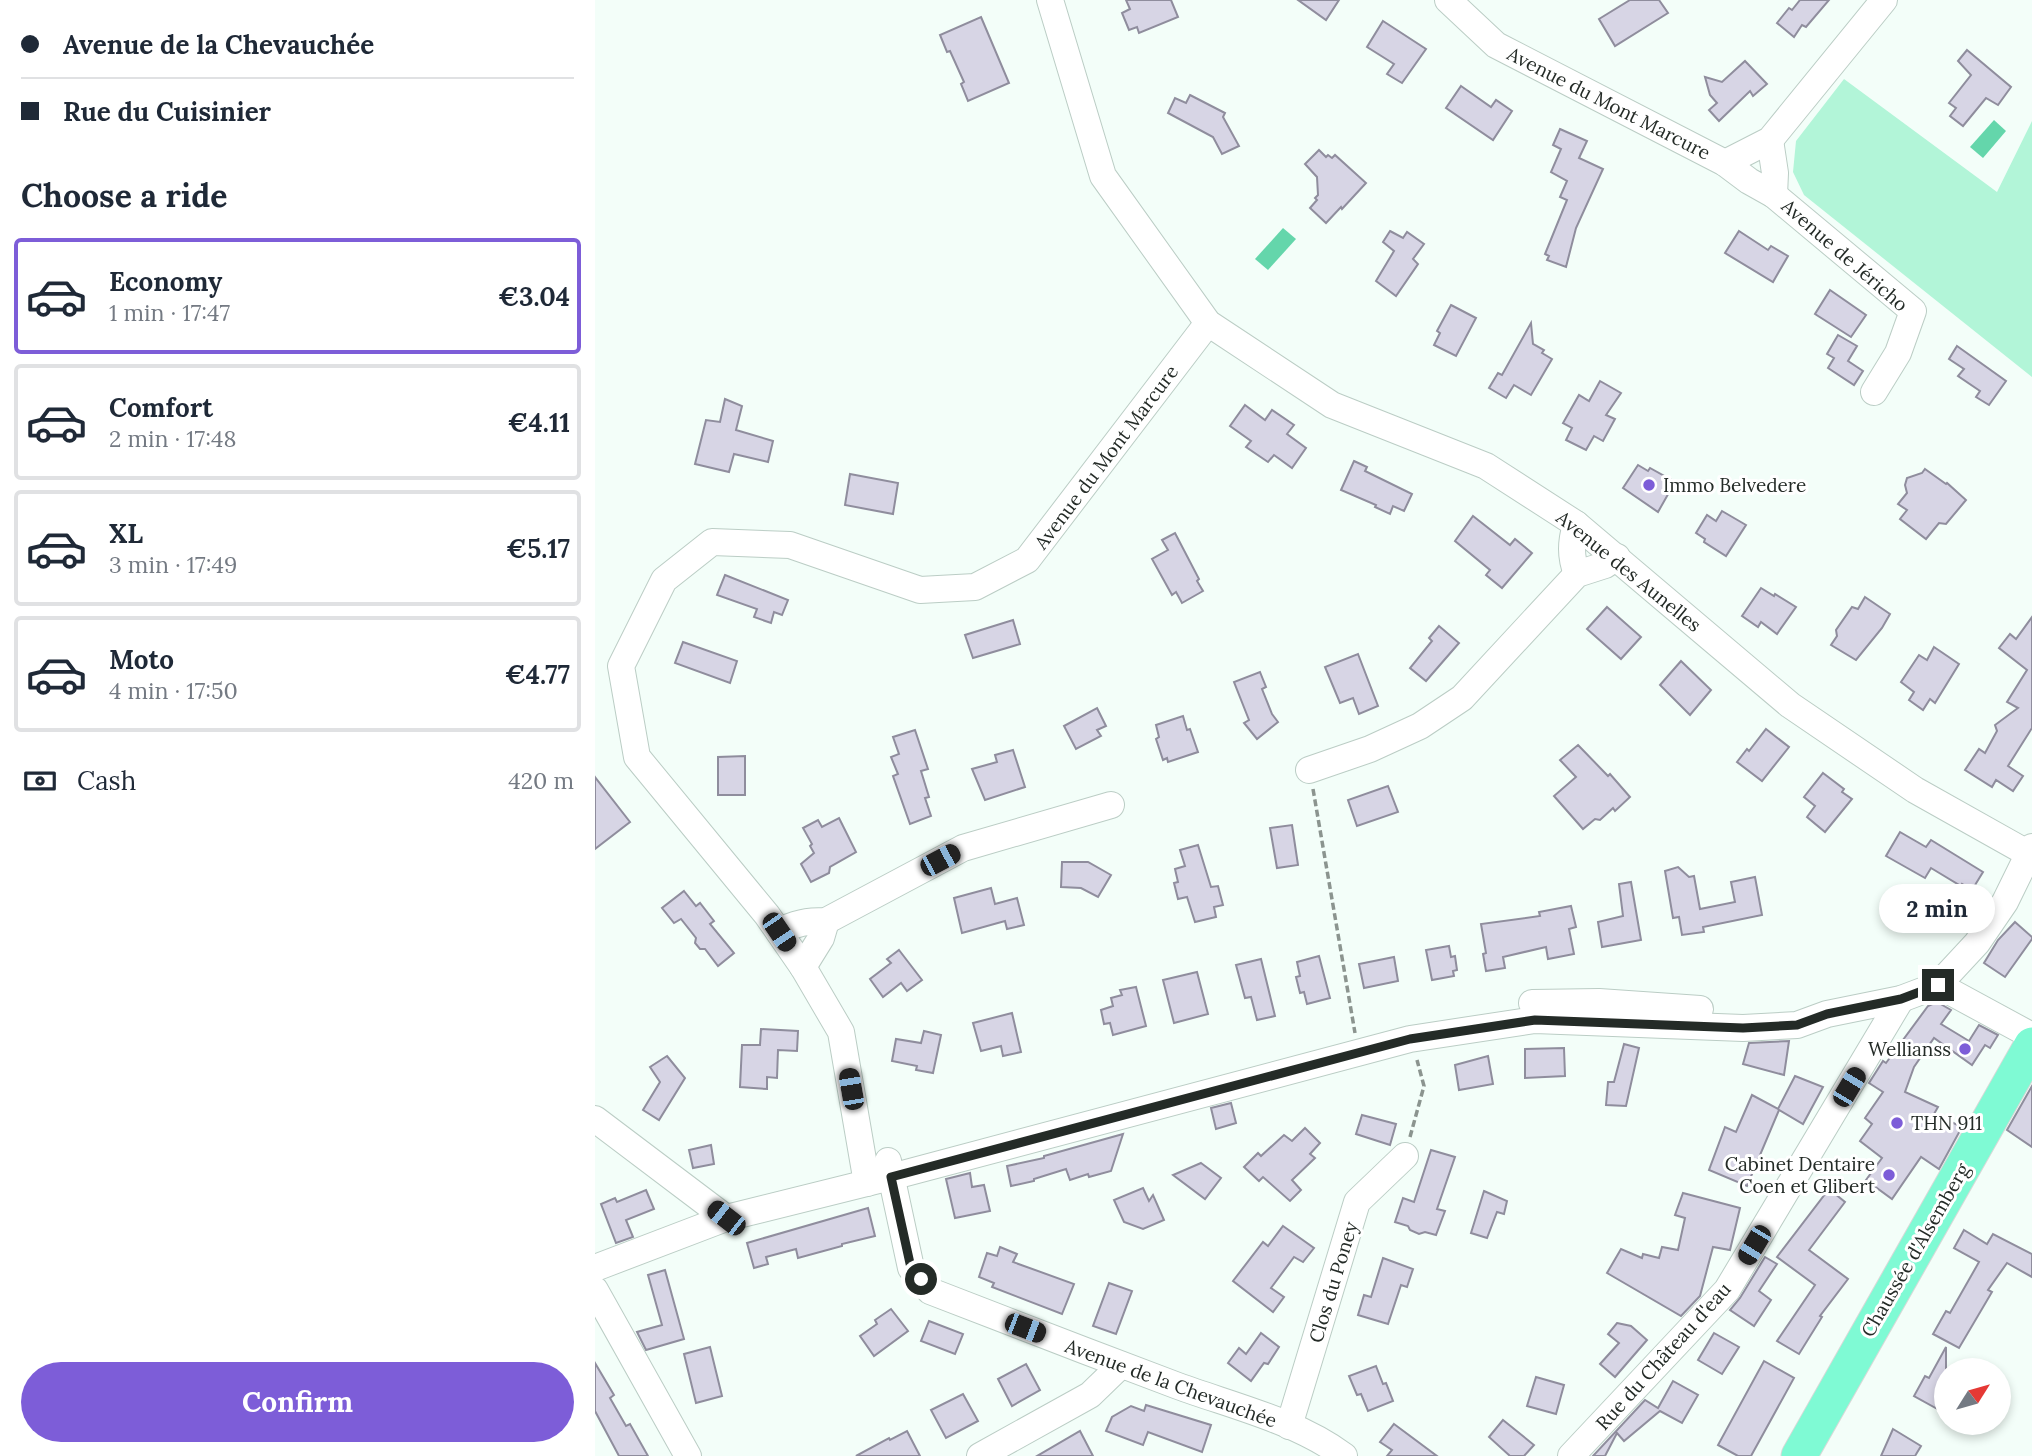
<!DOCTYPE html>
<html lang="en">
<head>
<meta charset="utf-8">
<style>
	:root { --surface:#fff; --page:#f6f6f7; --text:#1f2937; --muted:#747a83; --line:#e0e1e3; --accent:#7d5dd8 }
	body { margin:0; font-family:Lora,serif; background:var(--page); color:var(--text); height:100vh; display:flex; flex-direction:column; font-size:26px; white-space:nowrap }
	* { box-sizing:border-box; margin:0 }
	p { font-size:23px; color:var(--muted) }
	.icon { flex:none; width:38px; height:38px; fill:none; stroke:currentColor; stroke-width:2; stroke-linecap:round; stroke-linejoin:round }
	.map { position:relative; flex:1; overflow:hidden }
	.panel { display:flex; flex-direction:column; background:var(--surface); width:595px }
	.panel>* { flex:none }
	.hud { display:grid; align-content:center; height:154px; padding:0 21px; background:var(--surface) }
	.needle { width:46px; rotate:53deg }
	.fabs { position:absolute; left:1339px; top:1358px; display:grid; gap:14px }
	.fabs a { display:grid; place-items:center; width:77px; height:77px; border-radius:50%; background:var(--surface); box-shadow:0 4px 10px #0003; font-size:35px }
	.end { position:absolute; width:32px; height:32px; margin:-16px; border:9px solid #242b27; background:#fff; box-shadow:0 0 0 4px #fff }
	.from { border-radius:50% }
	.bubble { position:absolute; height:49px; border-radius:24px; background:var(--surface); box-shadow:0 4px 10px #0003; font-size:23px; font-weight:700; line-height:49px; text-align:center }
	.car { position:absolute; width:21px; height:42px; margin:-21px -10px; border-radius:9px; box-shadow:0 0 5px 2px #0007; background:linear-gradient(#222 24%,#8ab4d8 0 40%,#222 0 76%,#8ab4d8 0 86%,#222 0) }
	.hud b { display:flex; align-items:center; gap:24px; height:66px; font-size:26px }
	.hud b+b { border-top:2px solid var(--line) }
	.hud i { width:18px; height:18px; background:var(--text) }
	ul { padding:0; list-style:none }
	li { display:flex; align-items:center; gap:21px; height:116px; margin:0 14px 10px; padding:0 7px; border:4px solid var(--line); border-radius:7px }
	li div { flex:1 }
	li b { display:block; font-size:26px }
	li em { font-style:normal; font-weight:700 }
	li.current { border-color:var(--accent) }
	li>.icon { width:63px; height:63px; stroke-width:1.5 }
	h2 { padding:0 21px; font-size:32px; line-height:84px }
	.pay { display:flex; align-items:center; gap:18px; height:77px; padding:0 21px; font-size:26px }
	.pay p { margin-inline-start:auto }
	.primary-button { display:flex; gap:14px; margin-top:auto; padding:14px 21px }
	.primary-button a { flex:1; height:80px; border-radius:42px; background:var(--accent); color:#fff; font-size:28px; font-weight:700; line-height:80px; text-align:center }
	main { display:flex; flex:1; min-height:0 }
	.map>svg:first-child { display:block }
	.green { fill:#b2f5d8 }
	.water { fill:#64d6ab }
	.building { fill:#d7d5e5; stroke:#8f8d9d; stroke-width:2 }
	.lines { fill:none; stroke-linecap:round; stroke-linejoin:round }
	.minor-casing { stroke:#bbcdc5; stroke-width:28 }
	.major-casing { stroke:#d8d9d8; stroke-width:37 }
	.path { stroke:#8b948f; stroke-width:3.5; stroke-dasharray:7 3.5; stroke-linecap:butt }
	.minor { stroke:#fff; stroke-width:26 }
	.major { stroke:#7ffad4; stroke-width:35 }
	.route { stroke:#242b27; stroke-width:9 }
	.poi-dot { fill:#7d5dd8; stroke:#fff; stroke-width:2.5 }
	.labels { text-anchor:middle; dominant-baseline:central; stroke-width:6; stroke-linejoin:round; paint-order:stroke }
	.street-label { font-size:19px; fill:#242b27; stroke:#fff }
	.poi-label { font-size:19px; fill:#242b27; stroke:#fff; text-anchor:start }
</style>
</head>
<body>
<main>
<section class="panel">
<div class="hud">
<b><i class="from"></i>Avenue de la Chevauchée</b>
<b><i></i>Rue du Cuisinier</b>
</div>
<h2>Choose a ride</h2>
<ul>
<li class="current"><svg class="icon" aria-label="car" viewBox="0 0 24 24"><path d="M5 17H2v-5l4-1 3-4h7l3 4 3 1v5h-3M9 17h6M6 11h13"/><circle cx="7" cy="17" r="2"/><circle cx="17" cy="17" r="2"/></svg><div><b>Economy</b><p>1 min · 17:47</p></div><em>€3.04</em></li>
<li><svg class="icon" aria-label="car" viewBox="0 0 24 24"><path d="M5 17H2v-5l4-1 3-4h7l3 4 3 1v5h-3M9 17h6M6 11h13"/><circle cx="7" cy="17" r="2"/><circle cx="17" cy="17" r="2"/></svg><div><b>Comfort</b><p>2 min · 17:48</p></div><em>€4.11</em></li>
<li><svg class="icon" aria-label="car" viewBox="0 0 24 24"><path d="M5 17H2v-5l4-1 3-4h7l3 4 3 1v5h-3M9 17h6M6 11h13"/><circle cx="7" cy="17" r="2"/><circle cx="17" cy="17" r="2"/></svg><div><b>XL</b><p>3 min · 17:49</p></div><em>€5.17</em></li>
<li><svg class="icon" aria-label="car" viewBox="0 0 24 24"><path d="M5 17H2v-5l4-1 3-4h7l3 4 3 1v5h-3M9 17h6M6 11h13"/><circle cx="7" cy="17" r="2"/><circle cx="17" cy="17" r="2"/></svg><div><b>Moto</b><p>4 min · 17:50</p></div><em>€4.77</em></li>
</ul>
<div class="pay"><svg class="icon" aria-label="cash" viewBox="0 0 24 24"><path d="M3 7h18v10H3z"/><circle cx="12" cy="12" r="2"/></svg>Cash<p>420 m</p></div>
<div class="primary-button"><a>Confirm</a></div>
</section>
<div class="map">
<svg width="1437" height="1456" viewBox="0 0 1437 1456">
	<rect width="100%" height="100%" fill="#f3fef9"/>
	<!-- green -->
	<polygon class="green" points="1249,79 1402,192 1437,121 1437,377 1209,195 1198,172 1201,141"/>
	<!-- water -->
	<g class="water">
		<polygon points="1399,120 1411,131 1388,158 1375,147"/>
		<polygon points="688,228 701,239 673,270 660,259"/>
	</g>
	<!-- building -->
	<g class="building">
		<polygon points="531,0 576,0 583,17 544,33 542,27 534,30 527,13 535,9"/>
		<polygon points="703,0 744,0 731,20"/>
		<polygon points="1035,0 1064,0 1073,13 1020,46 1004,19"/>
		<polygon points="1205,0 1234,0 1211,27 1207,25 1199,37 1182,23 1194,8 1197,10"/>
		<polygon points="386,17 414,83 373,101 366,84 369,82 355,51 352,52 345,35"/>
		<polygon points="788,21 831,49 807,83 792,74 799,64 772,47"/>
		<polygon points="1372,50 1416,87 1403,105 1391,98 1368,126 1355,116 1361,108 1354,103 1376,75 1363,61"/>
		<polygon points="1150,61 1172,84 1158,96 1155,91 1124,121 1114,110 1122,103 1115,95 1110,77 1127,82"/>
		<polygon points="866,86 896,107 901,100 917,111 898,140 851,108"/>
		<polygon points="595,95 630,113 628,117 644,146 627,154 618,137 573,113 580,98 591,103"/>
		<polygon points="965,129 992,141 984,158 1008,169 981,228 971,267 952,260 954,256 950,254 972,200 965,197 972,181 956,172 966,149 958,145"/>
		<polygon points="724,150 731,157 733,155 737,158 740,155 771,183 747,209 746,207 731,223 715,208 722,200 720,198 723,195 722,177 710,164"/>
		<polygon points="795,231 808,238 812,232 829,244 818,259 823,264 801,296 781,281 799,251 788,242"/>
		<polygon points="1144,231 1173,250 1176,246 1193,256 1178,282 1130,253"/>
		<polygon points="1235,290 1271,315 1256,337 1220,314"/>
		<polygon points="856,305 881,318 861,356 839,345 845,333 842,331"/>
		<polygon points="936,323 938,344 949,350 947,353 957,359 936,395 919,385 911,398 894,388 903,373 907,375"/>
		<polygon points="1243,335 1262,346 1253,361 1268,371 1259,385 1233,368 1239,358 1232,354"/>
		<polygon points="1362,346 1411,381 1394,405 1381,397 1385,391 1363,376 1369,369 1354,359"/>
		<polygon points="1005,381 1026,393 1011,415 1020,419 1008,441 999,436 991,450 971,440 977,428 968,423 984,395 994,401"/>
		<polygon points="130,399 147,406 141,430 178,441 173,462 139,454 134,472 100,464 111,420 125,422"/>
		<polygon points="650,405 670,420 677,410 699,425 692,434 711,448 697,468 679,455 673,462 651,447 656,441 635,426"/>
		<polygon points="759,461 772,467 770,471 817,494 809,511 798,506 795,514 780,507 781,505 746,490"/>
		<polygon points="1043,465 1053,471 1055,468 1080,482 1063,512 1028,488"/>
		<polygon points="1330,469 1351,484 1352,483 1371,500 1351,524 1344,523 1331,539 1305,519 1312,510 1303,504 1312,493 1310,485 1312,478 1327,473"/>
		<polygon points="255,474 303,483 298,514 250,505"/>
		<polygon points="1127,511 1151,525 1131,556 1109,542 1110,539 1101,533 1112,515 1121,521"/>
		<polygon points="878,516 915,545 920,539 937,553 907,588 891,575 895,570 860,541"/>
		<polygon points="580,533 604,579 602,581 608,591 587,603 581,592 577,595 557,559 573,550 567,540"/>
		<polygon points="130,575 193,600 187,615 179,612 176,623 159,617 162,609 122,595"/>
		<polygon points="1166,588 1179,596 1180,594 1201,607 1182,634 1166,622 1163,627 1147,616"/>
		<polygon points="1270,597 1295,614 1287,628 1261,660 1236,645 1242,636 1241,630 1257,607 1263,609"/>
		<polygon points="1012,607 1046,637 1026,659 992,629"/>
		<polygon points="1437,617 1437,728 1413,766 1428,776 1418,791 1401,780 1397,787 1370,770 1384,749 1390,753 1402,731 1400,725 1423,708 1412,702 1432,670 1404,648 1415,634 1421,639"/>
		<polygon points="418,620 425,644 378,658 370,635"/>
		<polygon points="844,626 864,643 831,681 815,668 837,641 834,638"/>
		<polygon points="88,642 142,661 135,683 80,663"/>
		<polygon points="1339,647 1364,664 1340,703 1335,699 1328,710 1314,700 1319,692 1306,682 1324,655 1332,660"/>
		<polygon points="763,654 783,706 764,714 758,698 745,703 730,667"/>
		<polygon points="1086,661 1116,690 1095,715 1065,685"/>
		<polygon points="665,672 671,687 667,689 677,714 683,722 662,739 649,723 654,720 639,682"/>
		<polygon points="502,708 511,726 502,730 506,736 481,749 469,726"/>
		<polygon points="588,716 592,730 595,729 603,752 573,762 572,758 568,760 561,739 564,737 561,725"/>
		<polygon points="1171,729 1194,747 1167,781 1142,762 1152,749 1154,751"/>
		<polygon points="320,730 333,769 326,771 334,797 330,798 336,816 315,824 298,776 303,774 296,757 304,754 298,737"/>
		<polygon points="983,745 1013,776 1015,774 1035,797 1020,811 1018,808 1005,820 1000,819 988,829 959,796 981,777 965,760"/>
		<polygon points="418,750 430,787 390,800 377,769 402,762 400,755"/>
		<polygon points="150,756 150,795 123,795 123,757"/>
		<polygon points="1228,773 1249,789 1247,792 1257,799 1230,832 1212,817 1220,806 1209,797"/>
		<polygon points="0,777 35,822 0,849"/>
		<polygon points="793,786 803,812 762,826 753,800"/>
		<polygon points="244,818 261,852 235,867 234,873 216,882 206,864 219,853 215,846 217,844 208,828 223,820 227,827"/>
		<polygon points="697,825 703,865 682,868 675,828"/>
		<polygon points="1305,832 1331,847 1336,840 1388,872 1377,890 1367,884 1366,886 1336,868 1330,878 1291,856"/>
		<polygon points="603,845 616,887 623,886 628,905 619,907 621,917 600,922 592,897 583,899 579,883 583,882 580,869 590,866 585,850"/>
		<polygon points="467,862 493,862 516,875 503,897 486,888 466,887"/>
		<polygon points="1083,867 1094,877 1099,876 1105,909 1140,902 1136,882 1160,877 1167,915 1108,927 1109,932 1087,935 1084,917 1078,918 1070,871"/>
		<polygon points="1036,882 1046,940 1007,947 1003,922 1028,916 1024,884"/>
		<polygon points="396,888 400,904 422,898 429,925 412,929 410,921 367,933 359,898"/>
		<polygon points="89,891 101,906 105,903 119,921 115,924 139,953 123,966 110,949 105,949 100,943 101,938 86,919 79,923 67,908"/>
		<polygon points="976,906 981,927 974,929 979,954 953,959 951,947 908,957 910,968 891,971 888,954 891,953 886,924 945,916 944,912"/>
		<polygon points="1420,922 1437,937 1437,939 1410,977 1389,963 1403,940"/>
		<polygon points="854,946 856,957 860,956 862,970 858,971 859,976 837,980 831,950"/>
		<polygon points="304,950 327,980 312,991 306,983 288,997 275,979 296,963 292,959"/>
		<polygon points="724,956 735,998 712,1004 709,992 705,993 701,977 705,976 702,962"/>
		<polygon points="799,957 803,981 769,988 764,964"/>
		<polygon points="666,959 680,1016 662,1020 656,997 650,998 641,965"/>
		<polygon points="602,972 613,1014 579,1023 568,980"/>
		<polygon points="541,987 551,1026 518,1035 515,1023 509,1024 506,1010 518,1006 516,998 527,995 525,990"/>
		<polygon points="1342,1002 1356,1010 1346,1024 1374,1041 1384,1025 1403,1035 1395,1048 1390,1045 1377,1065 1339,1038 1319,1067 1310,1092 1343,1107 1339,1114 1367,1127 1344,1169 1326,1157 1297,1199 1271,1180 1287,1158 1265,1141 1277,1124 1270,1118 1288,1092 1274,1083 1288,1061 1291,1063 1333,1006"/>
		<polygon points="417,1013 426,1052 408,1056 406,1046 386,1051 378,1023"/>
		<polygon points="166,1029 203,1031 202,1051 183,1050 182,1078 172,1077 172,1089 145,1087 147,1045 165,1045"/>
		<polygon points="329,1031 346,1035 338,1073 321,1070 322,1066 297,1061 301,1039 326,1043"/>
		<polygon points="1194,1041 1189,1075 1148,1064 1154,1043"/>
		<polygon points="1029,1044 1044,1048 1031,1106 1011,1105 1013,1082 1019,1082"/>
		<polygon points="969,1048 970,1076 930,1078 930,1049"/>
		<polygon points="72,1056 90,1078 64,1120 48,1110 65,1082 55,1067"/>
		<polygon points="893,1056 898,1084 864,1090 860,1065"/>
		<polygon points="1200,1076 1228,1087 1208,1124 1184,1110 1152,1186 1114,1170 1130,1127 1141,1132 1157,1095 1183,1109"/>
		<polygon points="1437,1086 1437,1147 1412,1130"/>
		<polygon points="636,1103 641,1123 621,1129 616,1108"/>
		<polygon points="767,1115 801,1124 795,1145 761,1134"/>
		<polygon points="710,1128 725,1143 715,1154 720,1158 697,1180 706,1190 695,1201 668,1177 664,1181 649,1167 663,1153 666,1156 689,1135 697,1141"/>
		<polygon points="528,1134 516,1171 494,1177 493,1174 475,1180 471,1169 439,1179 439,1181 416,1186 412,1166 449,1158 449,1156"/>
		<polygon points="116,1145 119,1164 98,1168 94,1150"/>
		<polygon points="836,1150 860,1157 842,1209 850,1211 841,1235 830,1232 824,1234 815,1230 813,1226 800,1222 808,1198 819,1202"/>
		<polygon points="606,1163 626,1178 610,1199 578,1175"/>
		<polygon points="375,1173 377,1187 389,1185 395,1211 360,1218 351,1179"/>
		<polygon points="548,1188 554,1201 558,1195 569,1220 548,1229 529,1222 519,1200"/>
		<polygon points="1234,1189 1250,1202 1214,1250 1253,1279 1225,1316 1227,1317 1204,1354 1182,1341 1220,1285 1182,1257"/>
		<polygon points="51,1190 59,1209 31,1220 38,1237 21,1243 6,1204 20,1198 22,1202"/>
		<polygon points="889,1191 912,1201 909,1214 902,1212 892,1238 876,1233"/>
		<polygon points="1088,1193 1145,1208 1135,1250 1118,1247 1105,1296 1086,1316 1012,1273 1026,1249 1047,1258 1048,1254 1064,1258 1067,1247 1083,1250 1090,1218 1080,1215"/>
		<polygon points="273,1208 280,1236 247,1244 247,1246 203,1258 201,1249 171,1257 173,1264 159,1268 152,1243"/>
		<polygon points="688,1226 719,1248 708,1262 699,1257 676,1288 689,1297 678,1312 638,1281 668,1242 673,1246"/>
		<polygon points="1369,1230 1392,1244 1398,1234 1437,1254 1437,1277 1412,1263 1393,1290 1397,1292 1364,1348 1338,1334 1351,1311 1355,1313 1384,1262 1359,1248"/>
		<polygon points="405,1247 422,1254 418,1262 479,1284 467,1314 397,1287 399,1283 384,1277 392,1253 402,1256"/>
		<polygon points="1170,1257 1182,1264 1164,1291 1176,1300 1159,1326 1135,1310 1145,1298"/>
		<polygon points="788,1258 818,1269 812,1287 806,1285 793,1324 763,1315 769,1295 776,1297"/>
		<polygon points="70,1270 89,1339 51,1350 42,1332 67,1325 53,1275"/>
		<polygon points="514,1283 537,1291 521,1334 498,1326"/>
		<polygon points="296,1309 313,1331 279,1356 265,1336 282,1324 280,1320"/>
		<polygon points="334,1321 368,1334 360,1354 326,1341"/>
		<polygon points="1022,1323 1036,1326 1052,1340 1020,1377 1005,1364 1024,1343 1013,1334"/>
		<polygon points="666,1333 684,1347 673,1364 669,1363 656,1381 633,1363 644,1348 651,1354"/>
		<polygon points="1119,1333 1144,1347 1127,1374 1103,1360"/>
		<polygon points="115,1347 127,1396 101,1403 89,1354"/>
		<polygon points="1351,1347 1351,1402 1346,1411 1319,1396 1330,1376 1334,1378"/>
		<polygon points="1169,1361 1199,1378 1156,1456 1143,1456 1123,1445"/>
		<polygon points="0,1363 19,1395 15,1398 31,1426 35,1424 53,1456 24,1456 0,1411"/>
		<polygon points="431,1364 445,1390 417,1406 403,1379"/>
		<polygon points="781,1366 788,1384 791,1383 798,1401 773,1411 766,1394 762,1395 754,1376"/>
		<polygon points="941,1377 969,1385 961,1414 932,1406"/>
		<polygon points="1078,1381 1103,1395 1087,1423 1065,1411 1029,1441 1022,1433 1010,1456 998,1456 1050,1400 1063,1408"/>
		<polygon points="368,1394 383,1421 351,1438 336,1410"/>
		<polygon points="551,1405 616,1425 607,1452 553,1432 548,1445 511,1431 517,1417 536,1406 549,1411"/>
		<polygon points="908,1420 939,1445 929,1456 915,1456 894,1437"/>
		<polygon points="799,1424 842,1456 792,1456 797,1450 785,1442"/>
		<polygon points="1298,1429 1326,1446 1320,1456 1286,1456"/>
		<polygon points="312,1431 325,1456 261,1456 294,1438 295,1440"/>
		<polygon points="485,1431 498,1456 442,1456"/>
	</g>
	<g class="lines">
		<!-- minor casing -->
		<g class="minor-casing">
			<g id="minor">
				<polyline points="455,0 508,176 613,323 737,405 891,466 981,524 1195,705 1320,790 1434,854"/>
				<polyline points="853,0 901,45 1130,163 1154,181 1179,195 1180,173 1175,140"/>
				<polyline points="1130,163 1175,140 1289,0"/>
				<polyline points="1179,195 1318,311 1303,353 1279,392"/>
				<path d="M981 524C976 542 975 556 982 574"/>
				<polyline points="714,770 775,749 825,726 867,698 982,574 1010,565 1022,557"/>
				<path d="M184 932C199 923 213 921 231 921L368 848 516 805"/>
				<polyline points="208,967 226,938 231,921"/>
				<polyline points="1343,985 1437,1036"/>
				<polyline points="937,1003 1004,1002 1105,1009"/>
				<polyline points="0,1119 131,1218"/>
				<path d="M293 1161 316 1268 335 1291C418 1323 500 1355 583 1386 638 1406 702 1421 749 1456"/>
				<polyline points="272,1183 246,1032 208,967 172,915 42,757 26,666 69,580 117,542 195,545 325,590 380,587 432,560 613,323"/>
				<polyline points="0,1268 131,1218 296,1177 815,1039 940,1020 1148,1028 1202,1025 1232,1014 1306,999 1343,985 1382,943 1410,902 1437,847"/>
				<polyline points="0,1290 93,1456"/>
				<polyline points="694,1426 762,1202 810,1156"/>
				<polyline points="385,1456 495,1395 526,1365"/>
				<polyline points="976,1456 1132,1290 1306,999"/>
			</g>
		</g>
		<!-- major casing -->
		<g class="major-casing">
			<polyline id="major" points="1204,1456 1437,1045"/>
		</g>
		<!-- path -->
		<g class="path">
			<polyline points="718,789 760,1033"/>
			<polyline points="815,1137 829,1086 822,1060"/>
		</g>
		<!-- minor -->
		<use href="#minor" class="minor"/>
		<!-- major -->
		<use href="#major" class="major"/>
	</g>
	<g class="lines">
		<!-- route -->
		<polyline class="route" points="326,1279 316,1268 296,1177 815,1039 940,1020 1148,1028 1202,1025 1232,1014 1306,999 1343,985"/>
	</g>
	<!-- markers -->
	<g class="poi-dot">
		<circle cx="1054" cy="485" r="7"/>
		<circle cx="1370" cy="1049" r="7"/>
		<circle cx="1302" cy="1123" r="7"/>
		<circle cx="1294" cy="1175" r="7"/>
	</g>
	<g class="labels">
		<!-- street labels -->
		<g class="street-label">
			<text transform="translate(1014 103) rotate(27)">Avenue du Mont Marcure</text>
			<text transform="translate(1250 255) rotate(41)">Avenue de Jéricho</text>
			<text transform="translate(511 457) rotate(-53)">Avenue du Mont Marcure</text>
			<text transform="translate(1034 571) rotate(39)">Avenue des Aunelles</text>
			<text transform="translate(1320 1250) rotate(-60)">Chaussée d'Alsemberg</text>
			<text transform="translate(738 1282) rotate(-73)">Clos du Poney</text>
			<text transform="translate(1068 1356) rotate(-48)">Rue du Château d'eau</text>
			<text transform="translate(576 1383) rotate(20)">Avenue de la Chevauchée</text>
		</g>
		<!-- poi labels -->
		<g class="poi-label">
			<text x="1068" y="485">Immo Belvedere</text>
			<text x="1356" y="1049" text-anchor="end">Wellianss</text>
			<text x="1316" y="1123">THN 911</text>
			<text x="1280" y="1164" text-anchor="end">Cabinet Dentaire<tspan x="1280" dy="22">Coen et Glibert</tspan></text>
		</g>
	</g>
</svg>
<div class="fabs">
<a><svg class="needle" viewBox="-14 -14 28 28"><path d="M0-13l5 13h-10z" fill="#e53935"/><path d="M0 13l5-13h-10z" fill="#747a83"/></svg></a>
</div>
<i class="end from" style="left:326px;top:1279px"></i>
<i class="end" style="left:1343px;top:985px"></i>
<div class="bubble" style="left:1284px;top:884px;width:116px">2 min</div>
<i class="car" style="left:345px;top:860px;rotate:62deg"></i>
<i class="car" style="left:184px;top:932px;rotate:146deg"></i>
<i class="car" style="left:1254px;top:1087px;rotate:31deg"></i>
<i class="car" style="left:256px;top:1089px;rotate:350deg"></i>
<i class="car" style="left:131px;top:1218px;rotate:308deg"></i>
<i class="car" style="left:1159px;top:1245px;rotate:211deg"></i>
<i class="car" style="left:430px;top:1328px;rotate:111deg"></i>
</div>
</main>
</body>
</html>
